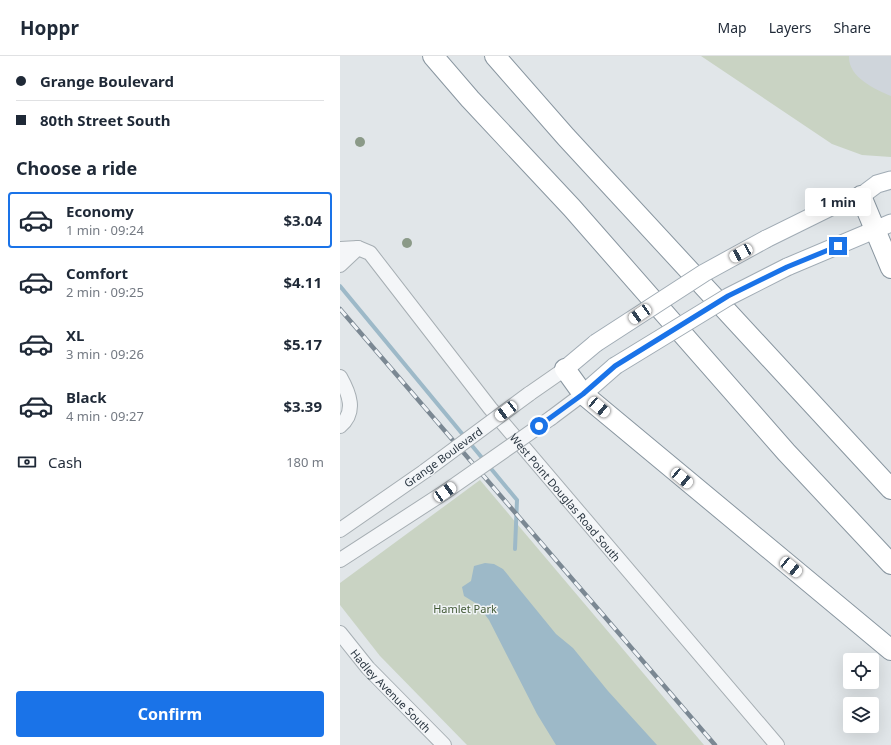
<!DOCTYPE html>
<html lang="en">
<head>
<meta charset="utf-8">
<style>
	:root { --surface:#fff; --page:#f2f2f3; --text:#1f2937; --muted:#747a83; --line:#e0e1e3; --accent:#1a73e8 }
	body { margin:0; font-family:"Noto Sans",sans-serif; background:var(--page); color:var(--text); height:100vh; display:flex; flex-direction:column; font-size:15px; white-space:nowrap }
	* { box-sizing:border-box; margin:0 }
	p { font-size:13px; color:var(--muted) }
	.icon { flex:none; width:22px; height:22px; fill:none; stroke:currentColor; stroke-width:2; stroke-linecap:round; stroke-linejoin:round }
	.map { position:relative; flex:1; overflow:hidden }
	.sheet { display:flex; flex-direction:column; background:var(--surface); width:340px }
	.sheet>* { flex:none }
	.guide { display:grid; align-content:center; height:88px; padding:0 16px; background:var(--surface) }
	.controls { position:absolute; left:503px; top:597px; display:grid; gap:8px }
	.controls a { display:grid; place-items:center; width:36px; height:36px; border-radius:4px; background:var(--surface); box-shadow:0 4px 16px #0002; font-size:20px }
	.end { position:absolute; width:18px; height:18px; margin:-9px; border:5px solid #1a73e8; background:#fff; box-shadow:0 0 0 2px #fff }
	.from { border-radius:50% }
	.bubble { position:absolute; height:28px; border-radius:4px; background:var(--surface); box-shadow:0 4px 16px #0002; font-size:13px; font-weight:700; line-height:28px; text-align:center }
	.car { position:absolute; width:12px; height:24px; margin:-12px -6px; border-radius:5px; box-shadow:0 0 3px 1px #0007; background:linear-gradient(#fff 24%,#345 0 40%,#fff 0 76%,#345 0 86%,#fff 0) }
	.guide b { display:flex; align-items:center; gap:14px; height:38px; font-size:15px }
	.guide b+b { border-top:1px solid var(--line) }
	.guide i { width:10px; height:10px; background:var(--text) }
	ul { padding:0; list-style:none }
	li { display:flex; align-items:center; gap:12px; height:56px; margin:0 8px 6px; padding:0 8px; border:2px solid transparent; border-radius:4px }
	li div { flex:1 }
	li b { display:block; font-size:15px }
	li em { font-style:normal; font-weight:700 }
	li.selected { border-color:var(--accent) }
	li>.icon { width:36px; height:36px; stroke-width:1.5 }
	h2 { padding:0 16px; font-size:18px; line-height:48px }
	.pay { display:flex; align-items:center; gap:10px; height:44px; padding:0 16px; font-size:15px }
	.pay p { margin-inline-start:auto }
	.button { display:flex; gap:8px; margin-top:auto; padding:8px 16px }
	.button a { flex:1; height:46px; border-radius:4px; background:var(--accent); color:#fff; font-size:16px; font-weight:700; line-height:46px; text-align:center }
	header { display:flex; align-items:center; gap:24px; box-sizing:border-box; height:56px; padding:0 20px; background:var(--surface); border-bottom:1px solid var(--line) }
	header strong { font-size:19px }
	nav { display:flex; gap:22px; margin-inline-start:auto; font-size:14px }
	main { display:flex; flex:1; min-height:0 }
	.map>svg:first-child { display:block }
	.built { fill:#cfd5db }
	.green { fill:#c9d3c3 }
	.water { fill:#9db9c8 }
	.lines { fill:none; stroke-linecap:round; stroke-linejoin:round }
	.stream { stroke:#9db9c8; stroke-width:4 }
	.minor-casing { stroke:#a6aeb3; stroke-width:16 }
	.major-casing { stroke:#a1acb5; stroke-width:19 }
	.highway-casing { stroke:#8996a0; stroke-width:22 }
	.minor { stroke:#f4f6f8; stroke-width:14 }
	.major { stroke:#fff; stroke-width:17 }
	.highway { stroke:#fff; stroke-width:20 }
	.rail-casing { stroke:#7b8893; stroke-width:4.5 }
	.rail { stroke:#f1f4f7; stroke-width:3; stroke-dasharray:9; stroke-linecap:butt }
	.minor-bridge-casing { stroke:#a6aeb3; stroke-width:16; stroke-linecap:butt }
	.major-bridge-casing { stroke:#a1acb5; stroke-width:19; stroke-linecap:butt }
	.minor-bridge { stroke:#f4f6f8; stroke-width:14 }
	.major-bridge { stroke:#fff; stroke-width:17 }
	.tree { fill:#8b9a88 }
	.route { stroke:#1a73e8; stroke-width:5 }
	.labels { text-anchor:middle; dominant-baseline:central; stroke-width:3; stroke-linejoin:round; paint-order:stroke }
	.street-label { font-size:11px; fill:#2a3641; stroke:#f1f4f7 }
	.park-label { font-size:11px; fill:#445c38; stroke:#f1f4f7 }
</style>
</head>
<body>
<header>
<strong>Hoppr</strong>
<nav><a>Map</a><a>Layers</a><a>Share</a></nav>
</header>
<main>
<section class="sheet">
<div class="guide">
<b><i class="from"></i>Grange Boulevard</b>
<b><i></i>80th Street South</b>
</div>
<h2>Choose a ride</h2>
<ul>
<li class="selected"><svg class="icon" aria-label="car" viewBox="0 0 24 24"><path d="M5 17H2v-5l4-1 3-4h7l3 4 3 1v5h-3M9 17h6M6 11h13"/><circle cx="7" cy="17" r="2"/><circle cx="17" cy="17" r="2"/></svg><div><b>Economy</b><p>1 min · 09:24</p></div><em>$3.04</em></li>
<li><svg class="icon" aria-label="car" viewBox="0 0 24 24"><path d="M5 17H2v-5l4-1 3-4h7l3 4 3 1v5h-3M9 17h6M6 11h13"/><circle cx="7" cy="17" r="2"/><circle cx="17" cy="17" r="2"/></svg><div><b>Comfort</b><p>2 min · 09:25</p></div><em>$4.11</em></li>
<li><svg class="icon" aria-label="car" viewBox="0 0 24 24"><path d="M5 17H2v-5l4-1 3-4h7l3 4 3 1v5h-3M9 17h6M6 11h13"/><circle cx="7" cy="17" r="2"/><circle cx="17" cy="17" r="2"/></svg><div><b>XL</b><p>3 min · 09:26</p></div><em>$5.17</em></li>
<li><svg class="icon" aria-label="car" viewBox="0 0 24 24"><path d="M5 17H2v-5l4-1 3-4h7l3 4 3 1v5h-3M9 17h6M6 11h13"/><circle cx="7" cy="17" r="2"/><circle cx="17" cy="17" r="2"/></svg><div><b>Black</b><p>4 min · 09:27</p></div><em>$3.39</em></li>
</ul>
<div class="pay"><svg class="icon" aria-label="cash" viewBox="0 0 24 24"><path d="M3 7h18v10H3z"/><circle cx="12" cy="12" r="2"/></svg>Cash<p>180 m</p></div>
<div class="button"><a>Confirm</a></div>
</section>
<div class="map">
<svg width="551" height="689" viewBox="0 0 551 689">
	<rect width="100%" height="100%" fill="#e1e6e9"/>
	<!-- built -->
	<polygon class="built" points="462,0 551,0 551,86"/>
	<!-- green -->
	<g class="green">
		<path d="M361 0H509C508 21 535 33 551 40V101L522 99 492 88Z"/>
		<polygon points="140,424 364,689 127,689 40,600 0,549 0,527"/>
	</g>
	<!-- water -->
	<polygon class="water" points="145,507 154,508 163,513 216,578 233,592 268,635 317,689 216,689 197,658 149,564 137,548 124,540 122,531 131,525 134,510"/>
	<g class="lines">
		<!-- stream -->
		<polyline class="stream" points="0,230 177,444 175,493"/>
		<!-- minor casing -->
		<g class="minor-casing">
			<g id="minor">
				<path id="s1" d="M0 193 18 192 30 197 150 352 437 689"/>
				<polyline points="0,209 18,192"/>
				<path d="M0 321C9 337 17 356 0 370"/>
				<polyline points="189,338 225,313"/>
				<polyline points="211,362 243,338"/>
				<polyline points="0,474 85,415"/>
				<polyline points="0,504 105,436"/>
				<path id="s2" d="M0 577 28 612 104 689"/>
			</g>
		</g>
		<!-- major casing -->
		<g class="major-casing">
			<g id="major">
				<polyline points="426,183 497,148 521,140 537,128 551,124"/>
				<polyline points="447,211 551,167"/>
				<polyline points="225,313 256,287"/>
				<polyline points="243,338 275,310"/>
			</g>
		</g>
		<!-- highway casing -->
		<g class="highway-casing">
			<g id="highway">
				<polyline points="93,0 130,43 232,152 446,396 551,508"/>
				<polyline points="155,0 226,81 551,433"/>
				<polyline points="521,140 551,212"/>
				<polyline points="225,313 243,338 551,594"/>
			</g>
		</g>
		<!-- minor -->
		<use href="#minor" class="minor"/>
		<!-- major -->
		<use href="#major" class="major"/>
		<!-- highway -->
		<use href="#highway" class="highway"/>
		<!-- rail casing -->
		<g class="rail-casing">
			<polyline id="rail" points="0,253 375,689"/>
		</g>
		<!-- rail -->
		<use href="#rail" class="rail"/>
		<!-- minor-bridge casing -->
		<g class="minor-bridge-casing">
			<g id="minor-bridge">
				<polyline points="85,415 189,338"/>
				<polyline points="105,436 211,362"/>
			</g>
		</g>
		<!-- major-bridge casing -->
		<g class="major-bridge-casing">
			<g id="major-bridge">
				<polyline points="256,287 364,217 426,183"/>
				<polyline points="275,310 388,241 447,211"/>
			</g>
		</g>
		<!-- minor-bridge -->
		<use href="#minor-bridge" class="minor-bridge"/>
		<!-- major-bridge -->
		<use href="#major-bridge" class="major-bridge"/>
	</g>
	<!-- trees -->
	<g class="tree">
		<circle cx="20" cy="86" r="5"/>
		<circle cx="67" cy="187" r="5"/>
	</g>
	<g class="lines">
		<!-- route -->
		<polyline class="route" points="199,370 243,338 275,310 388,240 447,211 498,190"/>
	</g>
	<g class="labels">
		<!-- street labels -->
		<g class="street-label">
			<text transform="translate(103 401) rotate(-36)">Grange Boulevard</text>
			<text stroke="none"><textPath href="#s1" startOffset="344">West Point Douglas Road South</textPath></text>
			<text stroke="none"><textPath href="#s2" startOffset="77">Hadley Avenue South</textPath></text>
		</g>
		<!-- park labels -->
		<g class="park-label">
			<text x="125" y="552">Hamlet Park</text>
		</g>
	</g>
</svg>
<div class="controls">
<a><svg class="icon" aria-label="locate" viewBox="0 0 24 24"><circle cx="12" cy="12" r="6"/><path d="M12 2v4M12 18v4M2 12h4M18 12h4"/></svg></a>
<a><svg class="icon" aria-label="layers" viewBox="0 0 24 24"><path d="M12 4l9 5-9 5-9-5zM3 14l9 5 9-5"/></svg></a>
</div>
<i class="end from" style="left:199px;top:370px"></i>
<i class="end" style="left:498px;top:190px"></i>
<div class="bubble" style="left:465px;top:132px;width:66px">1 min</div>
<i class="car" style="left:401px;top:197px;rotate:241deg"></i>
<i class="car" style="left:300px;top:258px;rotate:236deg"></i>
<i class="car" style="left:259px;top:351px;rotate:130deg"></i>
<i class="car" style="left:166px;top:355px;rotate:233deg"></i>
<i class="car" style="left:342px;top:422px;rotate:130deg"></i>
<i class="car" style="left:105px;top:436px;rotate:55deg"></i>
<i class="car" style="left:451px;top:511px;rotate:129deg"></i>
</div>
</main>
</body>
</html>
